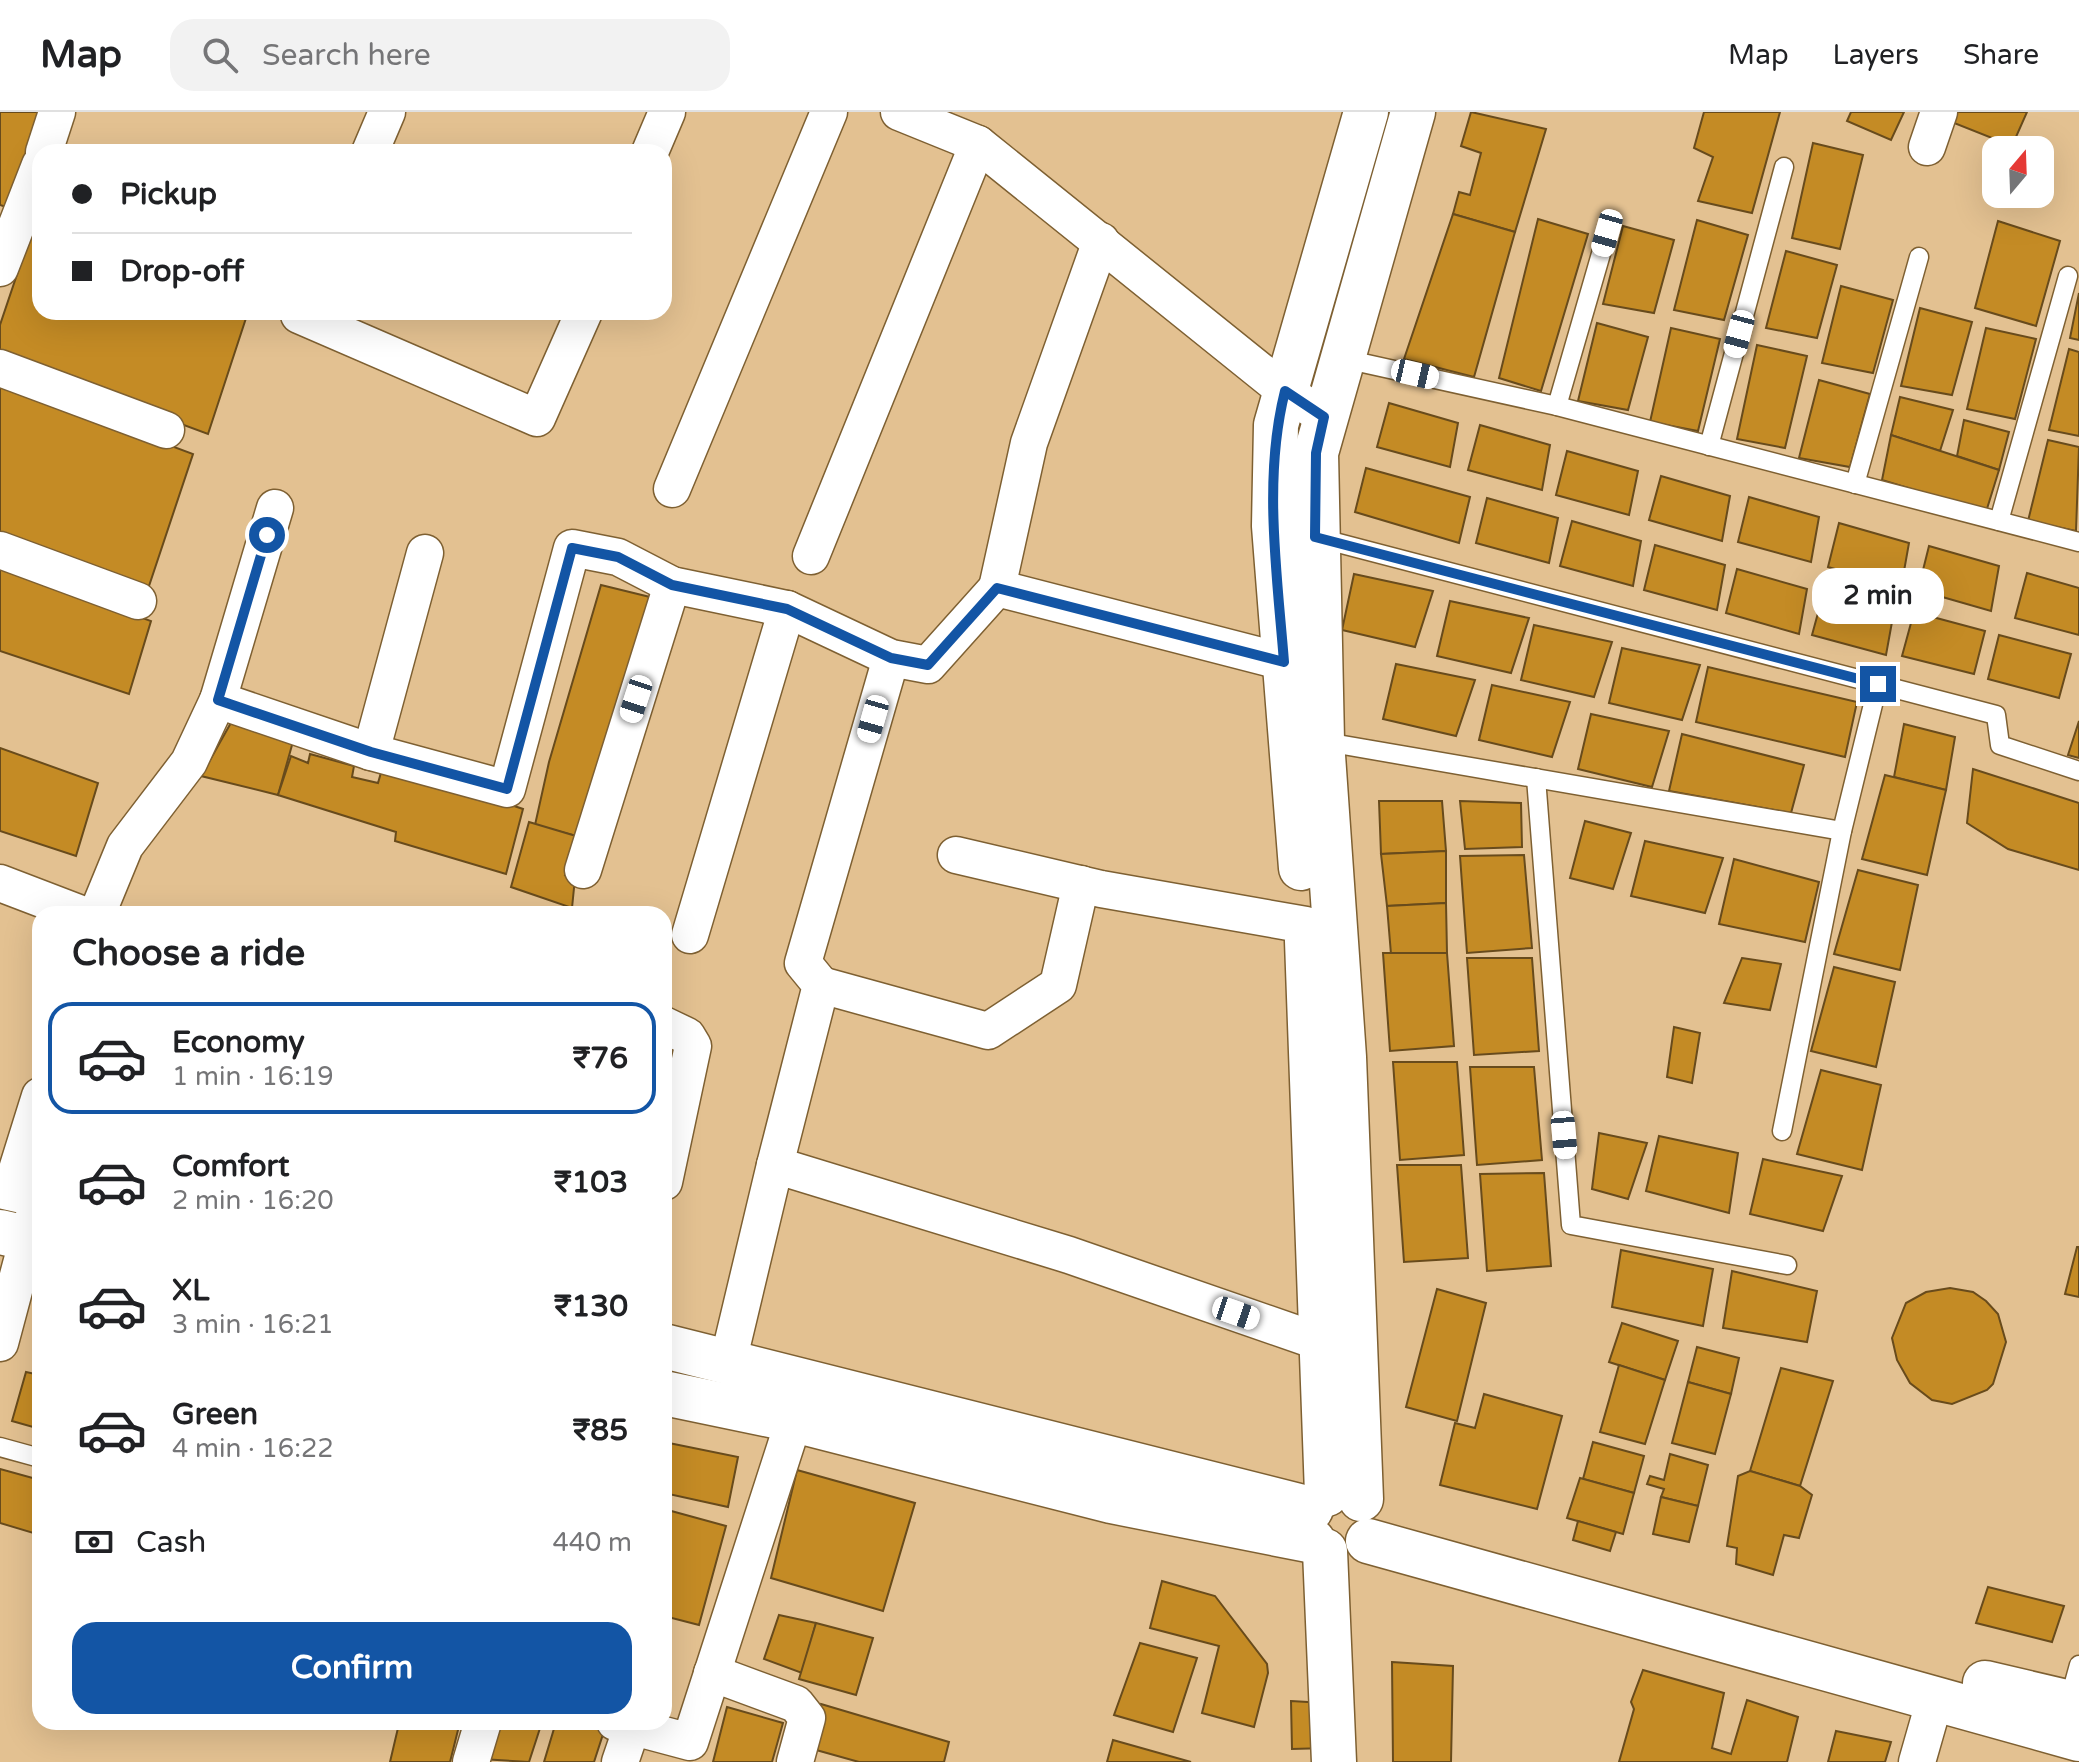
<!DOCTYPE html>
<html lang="en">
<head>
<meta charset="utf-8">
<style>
	:root { --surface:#fff; --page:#f2f2f2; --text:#202124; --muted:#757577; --line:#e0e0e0; --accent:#1355a5 }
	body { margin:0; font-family:"Varela Round",sans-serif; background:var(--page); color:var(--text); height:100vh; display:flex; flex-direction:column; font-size:30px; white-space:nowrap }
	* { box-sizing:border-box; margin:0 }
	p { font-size:26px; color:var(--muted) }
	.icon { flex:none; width:44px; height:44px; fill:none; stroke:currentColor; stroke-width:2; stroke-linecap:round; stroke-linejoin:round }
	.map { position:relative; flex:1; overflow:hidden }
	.drawer { position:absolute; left:32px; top:794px; width:640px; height:824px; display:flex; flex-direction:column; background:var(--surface); border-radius:24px; box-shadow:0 8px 32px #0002 }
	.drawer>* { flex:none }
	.hud { position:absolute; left:32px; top:32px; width:640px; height:176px; border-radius:24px; box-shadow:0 8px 32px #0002; display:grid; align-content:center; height:176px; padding:0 40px; background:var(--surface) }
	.needle { width:52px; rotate:19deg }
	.buttons { position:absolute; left:1982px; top:24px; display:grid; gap:16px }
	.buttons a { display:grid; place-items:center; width:72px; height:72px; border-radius:16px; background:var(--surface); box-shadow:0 8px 32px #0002; font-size:40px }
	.end { position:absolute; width:36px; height:36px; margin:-18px; border:10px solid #1355a5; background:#fff; box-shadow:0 0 0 4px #fff }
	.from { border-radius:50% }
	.bubble { position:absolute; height:56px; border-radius:24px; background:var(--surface); box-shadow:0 8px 32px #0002; font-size:26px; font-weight:700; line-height:56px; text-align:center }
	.car { position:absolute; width:24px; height:48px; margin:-24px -12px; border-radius:10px; box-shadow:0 0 6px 2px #0007; background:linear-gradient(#fff 24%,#345 0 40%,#fff 0 76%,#345 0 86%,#fff 0) }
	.hud b { display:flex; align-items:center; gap:28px; height:76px; font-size:30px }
	.hud b+b { border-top:2px solid var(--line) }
	.hud i { width:20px; height:20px; background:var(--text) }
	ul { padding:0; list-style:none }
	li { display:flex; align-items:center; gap:24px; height:112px; margin:0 16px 12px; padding:0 24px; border:4px solid transparent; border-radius:24px }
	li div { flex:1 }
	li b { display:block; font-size:30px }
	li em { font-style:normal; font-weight:700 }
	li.current { border-color:var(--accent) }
	li>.icon { width:72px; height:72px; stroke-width:1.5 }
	h2 { padding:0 40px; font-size:36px; line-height:96px }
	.pay { display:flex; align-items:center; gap:20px; height:88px; padding:0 40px; font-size:30px }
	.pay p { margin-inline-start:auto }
	.primary-button { display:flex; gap:16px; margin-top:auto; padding:16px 40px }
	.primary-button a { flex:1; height:92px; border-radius:24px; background:var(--accent); color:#fff; font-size:32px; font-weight:700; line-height:92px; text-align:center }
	header { display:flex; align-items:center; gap:48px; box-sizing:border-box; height:112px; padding:0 40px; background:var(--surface); border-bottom:2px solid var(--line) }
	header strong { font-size:38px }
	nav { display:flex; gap:44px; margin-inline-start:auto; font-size:28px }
	.search { width:560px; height:72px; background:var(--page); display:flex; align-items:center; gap:20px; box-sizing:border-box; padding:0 28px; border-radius:24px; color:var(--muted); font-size:30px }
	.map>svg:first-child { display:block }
	.building { fill:#c48b25; stroke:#684b1c; stroke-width:2 }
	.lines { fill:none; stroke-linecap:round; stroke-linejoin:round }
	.lane-casing { stroke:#7e6032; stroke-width:21 }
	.street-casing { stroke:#7e6032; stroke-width:39 }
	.secondary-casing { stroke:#7e6032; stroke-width:47 }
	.lane { stroke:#fff; stroke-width:18 }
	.street { stroke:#fff; stroke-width:36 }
	.secondary { stroke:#fff; stroke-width:44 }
	.route { stroke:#1355a5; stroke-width:10 }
</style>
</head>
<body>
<header>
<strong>Map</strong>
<div class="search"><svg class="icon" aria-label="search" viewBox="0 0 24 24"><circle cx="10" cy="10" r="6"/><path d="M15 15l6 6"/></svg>Search here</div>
<nav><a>Map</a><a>Layers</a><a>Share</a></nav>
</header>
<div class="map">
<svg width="2079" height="1650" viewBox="0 0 2079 1650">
	<rect width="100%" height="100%" fill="#e3c191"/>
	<!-- building -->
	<g class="building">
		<polygon points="0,0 45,0 12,97 0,93"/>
		<polygon points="1471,0 1546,17 1515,120 1453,102 1459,80 1470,83 1481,41 1461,34"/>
		<polygon points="1704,0 1780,0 1752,101 1698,89 1713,45 1694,36"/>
		<polygon points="1851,0 1904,0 1891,28 1847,9"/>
		<polygon points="1947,0 2027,0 2012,34 1944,7"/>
		<polygon points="1813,31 1863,43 1840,137 1792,126"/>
		<polygon points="1453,102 1515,120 1474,265 1404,247"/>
		<polygon points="37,103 40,104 40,200 248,200 208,322 0,245 0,213"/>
		<polygon points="1538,107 1588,122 1541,279 1499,266"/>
		<polygon points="1697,108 1748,123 1724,208 1674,198"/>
		<polygon points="1998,109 2060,129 2036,214 1975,196"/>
		<polygon points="1623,114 1674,128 1654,201 1603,192"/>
		<polygon points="1786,139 1837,153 1817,226 1766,216"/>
		<polygon points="1841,174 1893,188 1873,261 1822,251"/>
		<polygon points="2079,181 2079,228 2070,226"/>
		<polygon points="1920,196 1972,210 1952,283 1901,274"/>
		<polygon points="1597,211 1648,225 1628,298 1578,289"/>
		<polygon points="1671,216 1720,227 1698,319 1650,310"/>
		<polygon points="1986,216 2036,227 2015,307 1967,297"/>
		<polygon points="1757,233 1807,244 1785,336 1737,327"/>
		<polygon points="2069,237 2079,240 2079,324 2049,318"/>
		<polygon points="1819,268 1870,282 1850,355 1799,346"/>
		<polygon points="0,270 193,342 147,480 0,426"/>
		<polygon points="1900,285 1953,298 1940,339 1891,323"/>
		<polygon points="1389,291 1458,311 1450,355 1377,335"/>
		<polygon points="1964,308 2009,320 1999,358 1957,344"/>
		<polygon points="1480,313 1550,333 1542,378 1468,358"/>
		<polygon points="1891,323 1999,358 1986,400 1882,368"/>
		<polygon points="2048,328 2079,335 2076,419 2028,409"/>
		<polygon points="1567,339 1638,359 1629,403 1556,383"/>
		<polygon points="1366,356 1470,385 1459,431 1355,400"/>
		<polygon points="1661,364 1730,384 1722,429 1649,408"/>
		<polygon points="1749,385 1819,405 1811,450 1738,430"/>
		<polygon points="1487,386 1558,406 1549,451 1476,431"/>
		<polygon points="1572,409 1641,429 1633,474 1560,454"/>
		<polygon points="1839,411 1909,431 1901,476 1828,455"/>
		<polygon points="1655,433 1725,453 1717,498 1644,478"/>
		<polygon points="1929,434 1999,454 1991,499 1918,478"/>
		<polygon points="0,455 151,509 129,582 0,539"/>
		<polygon points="1737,457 1807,477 1799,522 1726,501"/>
		<polygon points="2027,461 2079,476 2079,523 2015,506"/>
		<polygon points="1354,462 1433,479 1415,535 1342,518"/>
		<polygon points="601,473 650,485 576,724 535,713 549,650"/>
		<polygon points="1824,479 1894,499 1886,543 1812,523"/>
		<polygon points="1450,489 1529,506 1511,561 1437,544"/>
		<polygon points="1914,500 1985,519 1974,562 1902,544"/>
		<polygon points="1534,513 1612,530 1594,585 1521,568"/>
		<polygon points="1999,523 2071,542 2059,586 1988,567"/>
		<polygon points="1622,536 1700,553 1682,608 1609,591"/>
		<polygon points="1396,552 1475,568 1456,624 1383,607"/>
		<polygon points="1708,555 1857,590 1845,645 1696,610"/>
		<polygon points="1492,573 1570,590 1552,645 1479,628"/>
		<polygon points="1591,602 1669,619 1652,675 1578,657"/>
		<polygon points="232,609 294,626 278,683 201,664"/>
		<polygon points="2079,609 2079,646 2068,643"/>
		<polygon points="1904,612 1955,625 1946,678 1894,665"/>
		<polygon points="1682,622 1804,653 1791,701 1669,679"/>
		<polygon points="0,636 98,671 76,744 0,719"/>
		<polygon points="310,642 354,654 352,665 378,671 384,650 523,697 506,762 395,729 396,720 278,683 291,644 308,651"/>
		<polygon points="1973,657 2079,691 2079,758 2008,737 1967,711"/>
		<polygon points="1885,663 1946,678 1927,763 1862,747"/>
		<polygon points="1379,689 1442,689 1446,739 1381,742"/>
		<polygon points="1460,689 1521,691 1522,735 1465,737"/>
		<polygon points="1585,709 1631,721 1613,777 1570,766"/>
		<polygon points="529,710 576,724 565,763 575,766 572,796 511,775"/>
		<polygon points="1645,729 1723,746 1705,801 1631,784"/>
		<polygon points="1446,739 1446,791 1387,794 1381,742"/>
		<polygon points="1524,743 1532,836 1467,841 1460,744"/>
		<polygon points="1734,747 1819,770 1805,830 1719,812"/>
		<polygon points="1858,758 1918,773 1900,858 1834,842"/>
		<polygon points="1446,791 1447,841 1391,842 1387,794"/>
		<polygon points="1383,841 1447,841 1454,934 1390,939"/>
		<polygon points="1467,846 1532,846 1539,939 1474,943"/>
		<polygon points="1742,846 1781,852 1770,898 1724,891"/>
		<polygon points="1834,855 1895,870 1876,955 1811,939"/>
		<polygon points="1674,915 1700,921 1692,971 1667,965"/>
		<polygon points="1393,950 1457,950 1464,1043 1400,1048"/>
		<polygon points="1470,955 1534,955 1542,1048 1477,1053"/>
		<polygon points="1821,958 1881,973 1862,1058 1797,1042"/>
		<polygon points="1599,1021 1647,1031 1628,1087 1592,1077"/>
		<polygon points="1659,1024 1738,1041 1729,1101 1646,1079"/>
		<polygon points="1763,1047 1842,1064 1823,1119 1750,1102"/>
		<polygon points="1397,1053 1461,1053 1468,1146 1404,1150"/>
		<polygon points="1544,1061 1551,1154 1487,1159 1480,1062"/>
		<polygon points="2077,1135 2079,1135 2079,1185 2065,1182"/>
		<polygon points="1621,1138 1713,1157 1703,1214 1612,1195"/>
		<polygon points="1732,1159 1817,1179 1807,1230 1723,1216"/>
		<polygon points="1950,1176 1973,1180 1986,1189 1998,1202 2006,1230 1993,1272 1987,1278 1952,1292 1932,1288 1910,1271 1897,1248 1892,1226 1906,1191 1926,1180"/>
		<polygon points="1437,1177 1486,1191 1457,1309 1406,1295"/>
		<polygon points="1622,1211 1678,1229 1665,1268 1609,1250"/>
		<polygon points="1697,1235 1739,1246 1731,1282 1688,1270"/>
		<polygon points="1619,1253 1665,1268 1645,1332 1600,1320"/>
		<polygon points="1781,1256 1833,1269 1800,1374 1750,1359"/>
		<polygon points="26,1260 40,1263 40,1317 12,1309"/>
		<polygon points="1688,1270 1731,1282 1715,1342 1672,1331"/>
		<polygon points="1484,1282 1562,1304 1537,1397 1440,1373 1455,1311 1475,1316"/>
		<polygon points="664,1330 738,1345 728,1395 664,1381"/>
		<polygon points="1593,1330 1644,1344 1634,1381 1583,1367"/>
		<polygon points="1670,1342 1708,1353 1698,1394 1661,1385 1664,1377 1647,1372 1650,1364 1664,1368"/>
		<polygon points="0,1357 40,1368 40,1423 0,1411"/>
		<polygon points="797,1358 915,1391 883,1499 771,1466"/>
		<polygon points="1750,1359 1800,1374 1812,1383 1799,1426 1784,1423 1773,1463 1736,1452 1737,1436 1727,1434 1738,1364"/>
		<polygon points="1580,1366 1634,1381 1623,1422 1567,1406"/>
		<polygon points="1661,1385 1698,1394 1689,1430 1653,1422"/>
		<polygon points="664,1397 726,1414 699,1513 664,1504"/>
		<polygon points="1578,1409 1616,1420 1610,1439 1573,1428"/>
		<polygon points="1162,1469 1215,1484 1267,1552 1268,1561 1254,1615 1202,1601 1219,1534 1150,1516"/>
		<polygon points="1988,1475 2064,1494 2052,1530 1976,1511"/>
		<polygon points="779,1503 816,1511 802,1561 764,1547"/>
		<polygon points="816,1511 873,1526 856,1583 799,1567"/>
		<polygon points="1140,1531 1197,1546 1173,1620 1114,1603"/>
		<polygon points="1392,1550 1453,1554 1451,1650 1393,1650"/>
		<polygon points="1643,1558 1724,1581 1712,1636 1731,1642 1747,1588 1798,1605 1787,1650 1619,1650 1634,1597 1631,1590"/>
		<polygon points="1291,1589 1324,1591 1327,1636 1292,1637"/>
		<polygon points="821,1592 949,1630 944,1650 859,1650 809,1636"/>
		<polygon points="727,1595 783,1611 772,1650 713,1650"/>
		<polygon points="380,1610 460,1610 450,1650 390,1650 398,1616"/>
		<polygon points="492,1610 542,1610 529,1650 481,1647"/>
		<polygon points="556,1610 582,1610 605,1616 594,1650 544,1650"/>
		<polygon points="1836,1619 1891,1630 1885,1650 1828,1650"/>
		<polygon points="1113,1628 1191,1650 1107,1650"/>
	</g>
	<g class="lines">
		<!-- lane casing -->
		<g class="lane-casing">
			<g id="lane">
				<polyline points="1340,246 1557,294 2079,430"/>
				<polyline points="1557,294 1607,121"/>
				<polyline points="1709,334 1784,55"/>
				<polyline points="1855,372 1919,145"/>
				<polyline points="1999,409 2068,164"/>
				<polyline points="1319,426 1996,603 2000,633 2079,659"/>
				<polyline points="1320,629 1842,719"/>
				<polyline points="1536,666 1571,1113 1787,1153"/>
				<polyline points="1782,1019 1842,719 1878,572"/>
				<polyline points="0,1335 40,1346"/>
				<polyline points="2068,1593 2079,1553"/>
			</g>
		</g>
		<!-- street casing -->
		<g class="street-casing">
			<g id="street">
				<polyline points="899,0 978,32 1285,279 1324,305"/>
				<polyline points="1927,35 1939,0"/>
				<polyline points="44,40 57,0"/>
				<polyline points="370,40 387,0"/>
				<polyline points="650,40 667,0"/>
				<polyline points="0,156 40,53"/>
				<polyline points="300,200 299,203 537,306 584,200"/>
				<polyline points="0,256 166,318"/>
				<polyline points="672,377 829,0"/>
				<polyline points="0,438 138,489"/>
				<polyline points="811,444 978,32"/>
				<polyline points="997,476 1029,331 1101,129"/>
				<polyline points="218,588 275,396"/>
				<polyline points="371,640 425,441"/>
				<polyline points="956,743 1101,777 1306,813"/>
				<polyline points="583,758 672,473"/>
				<polyline points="0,771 81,802"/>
				<polyline points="97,802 125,734 189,650 218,588 371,640 507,677 572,436 618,445 672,473 787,497 891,546 928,553 997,476 1284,550"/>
				<polyline points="690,823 787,497"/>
				<polyline points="821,873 988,919 1058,873 1081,772"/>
				<polyline points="664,913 687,924 693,934 664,1070"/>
				<polyline points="775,1053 821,873 803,851 891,546"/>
				<polyline points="11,1077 40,984"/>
				<polyline points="0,1231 35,1100"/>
				<polyline points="728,1250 775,1053 1069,1143 1320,1230"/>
				<polyline points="712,1561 796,1592 807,1606 795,1650"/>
				<polyline points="615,1610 690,1630 794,1308"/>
				<polyline points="471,1650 483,1610"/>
				<polyline points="620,1650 632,1615"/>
				<polyline points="1917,1650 1935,1587"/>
			</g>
		</g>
		<!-- secondary casing -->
		<g class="secondary-casing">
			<g id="secondary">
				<polyline points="1301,756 1274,414 1276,313 1366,0"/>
				<polyline points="1307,829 1327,1382"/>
				<polyline points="0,1074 40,1083"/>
				<polyline points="0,1120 40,1129"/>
				<polyline points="664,1234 1311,1397"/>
				<polyline points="664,1281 794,1308 1111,1389 1313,1429"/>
				<polyline points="1361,1387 1344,945 1322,629 1316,341 1413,0"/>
				<polyline points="1368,1429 2079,1627"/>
				<polyline points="1325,1439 1334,1650"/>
				<polyline points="1985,1571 2079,1593"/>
			</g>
		</g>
		<!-- lane -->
		<use href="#lane" class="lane"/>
		<!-- street -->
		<use href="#street" class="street"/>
		<!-- secondary -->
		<use href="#secondary" class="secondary"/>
	</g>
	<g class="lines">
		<!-- route -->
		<path class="route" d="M267 423 218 588 371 640 507 677 572 436 618 445 672 473 787 497 891 546 928 553 997 476 1284 550C1277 461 1263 366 1285 279L1324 305 1316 341 1315 425 1878 572"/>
	</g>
</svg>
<div class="buttons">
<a><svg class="needle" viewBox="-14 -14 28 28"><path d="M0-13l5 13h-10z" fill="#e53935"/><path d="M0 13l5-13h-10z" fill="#757577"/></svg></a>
</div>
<i class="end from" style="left:267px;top:423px"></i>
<i class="end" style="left:1878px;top:572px"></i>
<div class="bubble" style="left:1812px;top:456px;width:132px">2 min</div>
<i class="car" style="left:1607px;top:121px;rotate:196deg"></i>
<i class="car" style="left:1739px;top:222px;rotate:195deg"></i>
<i class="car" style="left:1415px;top:262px;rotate:103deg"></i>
<i class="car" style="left:636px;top:587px;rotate:198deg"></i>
<i class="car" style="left:873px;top:607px;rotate:196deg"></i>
<i class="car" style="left:1564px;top:1023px;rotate:175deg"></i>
<i class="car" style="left:1236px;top:1201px;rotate:109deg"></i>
<div class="hud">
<b><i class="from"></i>Pickup</b>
<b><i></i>Drop-off</b>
</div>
<section class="drawer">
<h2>Choose a ride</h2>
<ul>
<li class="current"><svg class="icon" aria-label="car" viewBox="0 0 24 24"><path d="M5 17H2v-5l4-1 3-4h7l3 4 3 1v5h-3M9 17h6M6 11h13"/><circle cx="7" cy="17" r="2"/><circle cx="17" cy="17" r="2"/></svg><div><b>Economy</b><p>1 min · 16:19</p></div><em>₹76</em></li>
<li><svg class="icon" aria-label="car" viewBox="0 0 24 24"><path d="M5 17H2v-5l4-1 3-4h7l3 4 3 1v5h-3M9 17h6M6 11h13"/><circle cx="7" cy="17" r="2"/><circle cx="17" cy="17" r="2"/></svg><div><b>Comfort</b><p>2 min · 16:20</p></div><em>₹103</em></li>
<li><svg class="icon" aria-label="car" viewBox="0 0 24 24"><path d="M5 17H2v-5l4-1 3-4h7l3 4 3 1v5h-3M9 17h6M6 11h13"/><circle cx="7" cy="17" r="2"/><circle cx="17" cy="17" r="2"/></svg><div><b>XL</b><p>3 min · 16:21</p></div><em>₹130</em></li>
<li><svg class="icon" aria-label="car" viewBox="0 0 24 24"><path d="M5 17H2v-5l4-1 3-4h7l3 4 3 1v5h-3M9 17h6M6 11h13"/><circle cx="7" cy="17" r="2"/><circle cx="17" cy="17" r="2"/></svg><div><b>Green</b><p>4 min · 16:22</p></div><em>₹85</em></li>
</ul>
<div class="pay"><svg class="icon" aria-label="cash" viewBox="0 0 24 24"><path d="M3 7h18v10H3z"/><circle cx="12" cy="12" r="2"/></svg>Cash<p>440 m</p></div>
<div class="primary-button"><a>Confirm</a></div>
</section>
</div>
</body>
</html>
